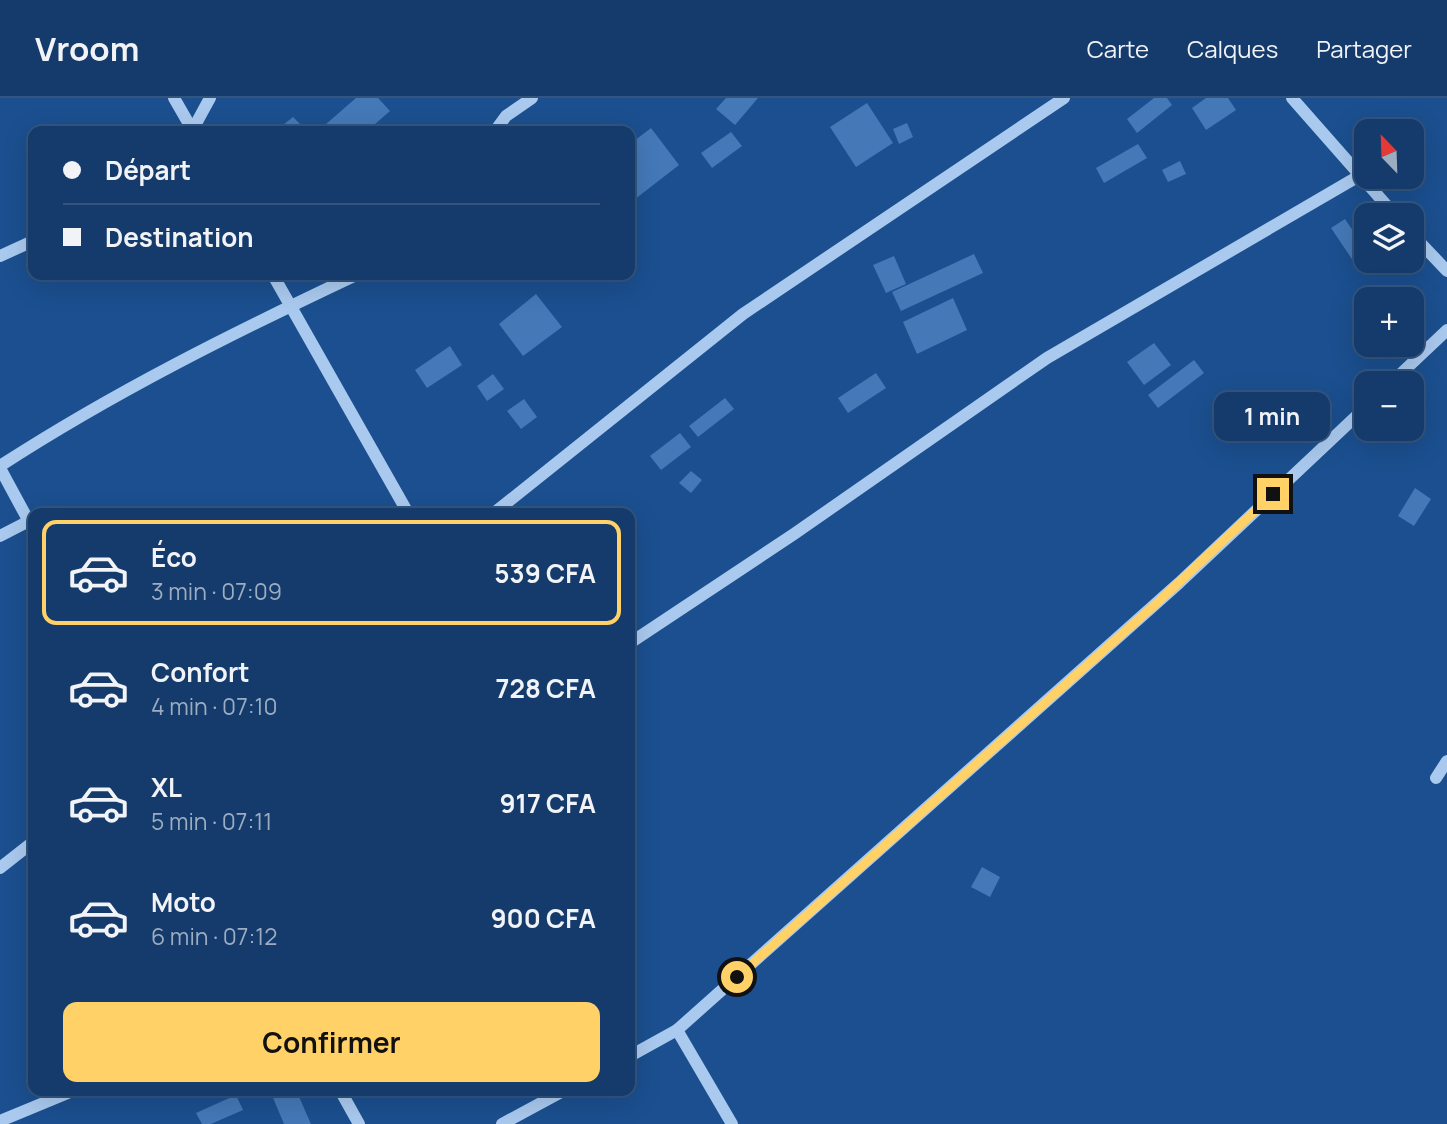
<!DOCTYPE html>
<html lang="fr">
<head>
<meta charset="utf-8">
<style>
	:root { --surface:#143b6b; --page:#214673; --text:#f1f3f6; --muted:#9dadc1; --line:#33557e; --accent:#ffd166 }
	body { margin:0; font-family:Manrope,sans-serif; background:var(--page); color:var(--text); height:100vh; display:flex; flex-direction:column; font-size:26px; white-space:nowrap }
	* { box-sizing:border-box; margin:0 }
	p { font-size:23px; color:var(--muted) }
	.icon { flex:none; width:38px; height:38px; fill:none; stroke:currentColor; stroke-width:2; stroke-linecap:round; stroke-linejoin:round }
	.map { position:relative; flex:1; overflow:hidden }
	.sheet { position:absolute; left:28px; top:410px; width:607px; height:588px; display:flex; flex-direction:column; background:var(--surface); border-radius:14px; box-shadow:0 7px 28px #0002,0 0 0 2px var(--line) }
	.sheet>* { flex:none }
	.hud { position:absolute; left:28px; top:28px; width:607px; height:154px; border-radius:14px; box-shadow:0 7px 28px #0002,0 0 0 2px var(--line); display:grid; align-content:center; height:154px; padding:0 35px; background:var(--surface) }
	.needle { width:46px; rotate:337deg }
	.fabs { position:absolute; left:1354px; top:21px; display:grid; gap:14px }
	.fabs a { display:grid; place-items:center; width:70px; height:70px; border-radius:14px; background:var(--surface); box-shadow:0 7px 28px #0002,0 0 0 2px var(--line); font-size:35px }
	.end { position:absolute; width:32px; height:32px; margin:-16px; border:9px solid #ffd166; background:#111; box-shadow:0 0 0 4px #111 }
	.from { border-radius:50% }
	.bubble { position:absolute; height:49px; border-radius:14px; background:var(--surface); box-shadow:0 7px 28px #0002,0 0 0 2px var(--line); font-size:23px; font-weight:700; line-height:49px; text-align:center }
	.hud b { display:flex; align-items:center; gap:24px; height:66px; font-size:26px }
	.hud b+b { border-top:2px solid var(--line) }
	.hud i { width:18px; height:18px; background:var(--text) }
	ul { padding:12px 0 0; list-style:none }
	li { display:flex; align-items:center; gap:21px; height:105px; margin:0 14px 10px; padding:0 21px; border:4px solid transparent; border-radius:14px }
	li div { flex:1 }
	li b { display:block; font-size:26px }
	li em { font-style:normal; font-weight:700 }
	li.active { border-color:var(--accent) }
	li>.icon { width:63px; height:63px; stroke-width:1.5 }
	.primary-button { display:flex; gap:14px; margin-top:auto; padding:14px 35px }
	.primary-button a { flex:1; height:80px; border-radius:14px; background:var(--accent); color:#111; font-size:28px; font-weight:700; line-height:80px; text-align:center }
	header { display:flex; align-items:center; gap:42px; box-sizing:border-box; height:98px; padding:0 35px; background:var(--surface); border-bottom:2px solid var(--line) }
	header strong { font-size:33px }
	nav { display:flex; gap:38px; margin-inline-start:auto; font-size:24px }
	.map>svg:first-child { display:block }
	.building { fill:#4478b7 }
	.lines { fill:none; stroke-linecap:round; stroke-linejoin:round }
	.minor { stroke:#a9c9ee; stroke-width:12 }
	.route { stroke:#ffd166; stroke-width:9 }
</style>
</head>
<body>
<header>
<strong>Vroom</strong>
<nav><a>Carte</a><a>Calques</a><a>Partager</a></nav>
</header>
<div class="map">
<svg width="1447" height="1026" viewBox="0 0 1447 1026">
	<rect width="100%" height="100%" fill="#1b4f8f"/>
	<!-- building -->
	<g class="building">
		<polygon points="356,0 378,0 390,13 367,33 318,33"/>
		<polygon points="726,0 758,0 735,27 716,11"/>
		<polygon points="1154,0 1167,0 1172,7 1137,35 1127,21"/>
		<polygon points="1206,0 1228,0 1236,12 1206,32 1192,10"/>
		<polygon points="867,5 893,45 856,69 830,29"/>
		<polygon points="293,19 307,33 289,33 283,27"/>
		<polygon points="907,25 913,39 899,46 893,31"/>
		<polygon points="651,30 679,67 630,105 630,46"/>
		<polygon points="731,34 742,48 712,70 701,55"/>
		<polygon points="1138,46 1147,60 1104,85 1096,70"/>
		<polygon points="1180,63 1186,76 1168,84 1162,72"/>
		<polygon points="1345,121 1367,154 1367,163 1375,163 1360,173 1331,130"/>
		<polygon points="974,156 983,175 901,213 892,194"/>
		<polygon points="894,158 906,186 886,195 873,167"/>
		<polygon points="536,196 562,229 523,258 499,226"/>
		<polygon points="953,200 967,232 917,256 903,224"/>
		<polygon points="1154,245 1171,267 1144,287 1127,264"/>
		<polygon points="450,248 462,267 427,290 415,272"/>
		<polygon points="1194,262 1204,275 1158,310 1148,297"/>
		<polygon points="876,275 886,290 848,315 838,300"/>
		<polygon points="493,276 504,291 487,303 477,288"/>
		<polygon points="725,300 734,311 698,339 689,328"/>
		<polygon points="524,301 537,319 521,331 507,313"/>
		<polygon points="680,335 691,349 661,372 650,358"/>
		<polygon points="691,373 702,382 691,395 679,385"/>
		<polygon points="1415,390 1431,401 1414,428 1398,418"/>
		<polygon points="982,769 1000,779 990,799 971,789"/>
		<polygon points="277,992 296,992 311,1026 284,1026 271,995"/>
		<polygon points="236,997 243,1012 211,1026 202,1026 196,1015"/>
	</g>
	<g class="lines">
		<!-- minor -->
		<g class="minor">
			<polyline points="174,0 193,33"/>
			<polyline points="1292,0 1395,117"/>
			<polyline points="192,33 210,0"/>
			<polyline points="495,33 506,18 532,0"/>
			<polyline points="1412,136 1447,173"/>
			<polyline points="0,158 33,143"/>
			<polyline points="273,177 408,415"/>
			<polyline points="1391,285 1447,232"/>
			<path d="M0 368C114 294 233 235 356 177"/>
			<polyline points="0,370 33,431"/>
			<polyline points="494,415 743,216 1064,0"/>
			<polyline points="0,438 29,423"/>
			<polyline points="630,545 794,436 1047,260 1359,78"/>
			<polyline points="1436,680 1447,663"/>
			<polyline points="0,770 33,744"/>
			<polyline points="677,932 732,1026"/>
			<polyline points="630,958 677,932 1179,485 1367,308"/>
			<polyline points="340,992 359,1026"/>
			<polyline points="0,1023 75,992"/>
			<polyline points="502,1026 565,992"/>
		</g>
	</g>
	<g class="lines">
		<!-- route -->
		<polyline class="route" points="737,879 1159,503 1273,396"/>
	</g>
</svg>
<div class="fabs">
<a><svg class="needle" viewBox="-14 -14 28 28"><path d="M0-13l5 13h-10z" fill="#e53935"/><path d="M0 13l5-13h-10z" fill="#9dadc1"/></svg></a>
<a><svg class="icon" aria-label="layers" viewBox="0 0 24 24"><path d="M12 4l9 5-9 5-9-5zM3 14l9 5 9-5"/></svg></a>
<a>+</a>
<a>−</a>
</div>
<i class="end from" style="left:737px;top:879px"></i>
<i class="end" style="left:1273px;top:396px"></i>
<div class="bubble" style="left:1214px;top:294px;width:116px">1 min</div>
<div class="hud">
<b><i class="from"></i>Départ</b>
<b><i></i>Destination</b>
</div>
<section class="sheet">
<ul>
<li class="active"><svg class="icon" aria-label="car" viewBox="0 0 24 24"><path d="M5 17H2v-5l4-1 3-4h7l3 4 3 1v5h-3M9 17h6M6 11h13"/><circle cx="7" cy="17" r="2"/><circle cx="17" cy="17" r="2"/></svg><div><b>Éco</b><p>3 min · 07:09</p></div><em>539 CFA</em></li>
<li><svg class="icon" aria-label="car" viewBox="0 0 24 24"><path d="M5 17H2v-5l4-1 3-4h7l3 4 3 1v5h-3M9 17h6M6 11h13"/><circle cx="7" cy="17" r="2"/><circle cx="17" cy="17" r="2"/></svg><div><b>Confort</b><p>4 min · 07:10</p></div><em>728 CFA</em></li>
<li><svg class="icon" aria-label="car" viewBox="0 0 24 24"><path d="M5 17H2v-5l4-1 3-4h7l3 4 3 1v5h-3M9 17h6M6 11h13"/><circle cx="7" cy="17" r="2"/><circle cx="17" cy="17" r="2"/></svg><div><b>XL</b><p>5 min · 07:11</p></div><em>917 CFA</em></li>
<li><svg class="icon" aria-label="car" viewBox="0 0 24 24"><path d="M5 17H2v-5l4-1 3-4h7l3 4 3 1v5h-3M9 17h6M6 11h13"/><circle cx="7" cy="17" r="2"/><circle cx="17" cy="17" r="2"/></svg><div><b>Moto</b><p>6 min · 07:12</p></div><em>900 CFA</em></li>
</ul>
<div class="primary-button"><a>Confirmer</a></div>
</section>
</div>
</body>
</html>
